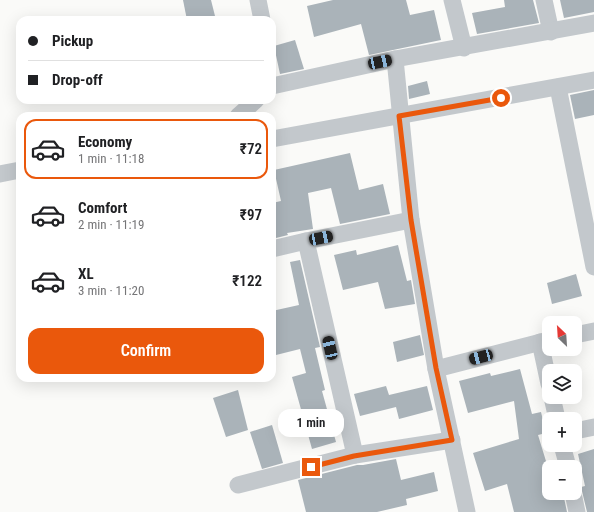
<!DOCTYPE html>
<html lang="en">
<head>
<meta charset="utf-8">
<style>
	:root { --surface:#fff; --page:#f2f2f2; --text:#202124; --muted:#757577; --line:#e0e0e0; --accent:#ea580c }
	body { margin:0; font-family:"Roboto Condensed",sans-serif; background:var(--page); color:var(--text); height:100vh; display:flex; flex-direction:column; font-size:15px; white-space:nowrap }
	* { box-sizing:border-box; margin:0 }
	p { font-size:13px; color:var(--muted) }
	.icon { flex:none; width:22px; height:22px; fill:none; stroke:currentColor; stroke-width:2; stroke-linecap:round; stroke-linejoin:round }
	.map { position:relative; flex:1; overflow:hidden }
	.sheet { position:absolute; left:16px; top:112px; width:260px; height:270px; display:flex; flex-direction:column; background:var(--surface); border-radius:12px; box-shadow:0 4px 16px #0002 }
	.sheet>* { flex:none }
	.banner { position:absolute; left:16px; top:16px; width:260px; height:88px; border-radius:12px; box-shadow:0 4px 16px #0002; display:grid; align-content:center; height:88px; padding:0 12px; background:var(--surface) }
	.needle { width:26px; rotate:335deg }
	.controls { position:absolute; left:542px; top:316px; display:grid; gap:8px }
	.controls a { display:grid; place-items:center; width:40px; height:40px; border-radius:8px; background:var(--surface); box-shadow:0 4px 16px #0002; font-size:20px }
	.end { position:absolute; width:18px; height:18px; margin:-9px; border:5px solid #ea580c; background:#fff; box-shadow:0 0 0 2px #fff }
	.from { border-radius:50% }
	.bubble { position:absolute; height:28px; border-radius:12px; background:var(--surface); box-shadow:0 4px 16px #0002; font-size:13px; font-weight:600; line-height:28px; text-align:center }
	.car { position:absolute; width:12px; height:24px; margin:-12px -6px; border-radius:5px; box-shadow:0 0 3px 1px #0007; background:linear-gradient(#222 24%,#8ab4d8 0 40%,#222 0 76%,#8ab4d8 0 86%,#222 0) }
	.banner b { display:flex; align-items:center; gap:14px; height:38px; font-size:15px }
	.banner b+b { border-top:1px solid var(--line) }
	.banner i { width:10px; height:10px; background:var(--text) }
	ul { padding:7px 0 0; list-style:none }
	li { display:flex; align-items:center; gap:12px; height:60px; margin:0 8px 6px; padding:0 4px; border:2px solid transparent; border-radius:12px }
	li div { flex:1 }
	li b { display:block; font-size:15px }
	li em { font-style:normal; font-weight:600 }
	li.selected { border-color:var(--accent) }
	li>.icon { width:36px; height:36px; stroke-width:1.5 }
	.cta { display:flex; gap:8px; margin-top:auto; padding:8px 12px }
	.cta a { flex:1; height:46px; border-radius:12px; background:var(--accent); color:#fff; font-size:16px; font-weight:600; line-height:46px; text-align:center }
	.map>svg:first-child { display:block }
	.building { fill:#aab3b9 }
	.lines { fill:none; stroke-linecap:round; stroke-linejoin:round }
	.minor { stroke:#c3c8cc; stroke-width:17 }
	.route { stroke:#ea580c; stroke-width:5 }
</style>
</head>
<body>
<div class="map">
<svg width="594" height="512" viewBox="0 0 594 512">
	<rect width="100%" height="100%" fill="#fafaf8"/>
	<!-- building -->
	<g class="building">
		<polygon points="183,0 211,0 216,20 187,20"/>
		<polygon points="333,0 406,0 410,15 434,10 441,40 369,55 361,24 314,37 307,6"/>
		<polygon points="504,0 533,0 539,23 477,34 472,13 505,7"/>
		<polygon points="560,0 594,0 594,12 564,18"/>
		<polygon points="295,40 304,69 280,74 274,46"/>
		<polygon points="427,81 430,94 409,99 408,86"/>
		<polygon points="594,90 594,115 575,119 570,95"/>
		<polygon points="350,153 359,190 383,184 390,214 340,224 331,188 308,193 313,229 287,233 288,235 272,239 272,203 281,201 274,170"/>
		<polygon points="398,245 407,281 411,280 415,304 385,309 378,282 343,290 334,255 356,250 357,255"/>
		<polygon points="300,260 320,347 315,348 325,390 322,391 336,442 312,449 292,377 306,373 300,349 272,356 272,311 299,305 290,262"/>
		<polygon points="576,274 582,296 552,304 547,283"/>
		<polygon points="420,335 424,355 397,362 393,342"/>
		<polygon points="520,369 532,414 541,412 546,433 538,435 549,471 549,493 563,493 567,512 514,512 507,484 485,491 473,453 519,439 514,401 468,413 459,381 490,373 491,376"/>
		<polygon points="386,386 389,395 427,386 433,410 399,419 396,407 360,416 354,394"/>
		<polygon points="238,390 248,430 226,437 213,398"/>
		<polygon points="272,425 283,463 262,469 250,432"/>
		<polygon points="594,449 594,512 587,512 581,487 585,486 578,454"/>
		<polygon points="396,459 401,480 434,472 438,491 406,499 407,505 377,512 306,512 298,480 357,465 363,465"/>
	</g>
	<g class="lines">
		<!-- minor -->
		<g class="minor">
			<polyline points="258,0 262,20"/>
			<polyline points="452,0 464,48"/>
			<polyline points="544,0 551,32"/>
			<polyline points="395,59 411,220 436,369 467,512"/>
			<polyline points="272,86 395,59 594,23"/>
			<polyline points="558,87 594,267"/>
			<polyline points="238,116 256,100"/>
			<polyline points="272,139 594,80"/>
			<polyline points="0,174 20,170"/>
			<polyline points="272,249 306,241"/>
			<polyline points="575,335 594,331"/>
			<polyline points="540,342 549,384"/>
			<polyline points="436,369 549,340"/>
			<polyline points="552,397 557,419"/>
			<polyline points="575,431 594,427"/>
			<polyline points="562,445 568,467"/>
			<polyline points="355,455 306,241 411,220"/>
			<polyline points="238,485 355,455 452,440"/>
			<polyline points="573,493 577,512"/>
		</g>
	</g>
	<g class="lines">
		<!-- route -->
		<polyline class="route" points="311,467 354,456 452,440 436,368 411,220 399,116 501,98"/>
	</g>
</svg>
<div class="controls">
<a><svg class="needle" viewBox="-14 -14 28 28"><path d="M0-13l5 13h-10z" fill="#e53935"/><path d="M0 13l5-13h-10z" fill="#757577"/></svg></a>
<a><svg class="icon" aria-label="layers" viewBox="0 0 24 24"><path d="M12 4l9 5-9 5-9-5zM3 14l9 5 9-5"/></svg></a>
<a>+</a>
<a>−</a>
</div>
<i class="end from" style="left:501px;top:98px"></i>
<i class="end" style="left:311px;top:467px"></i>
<div class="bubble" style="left:278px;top:409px;width:66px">1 min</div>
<i class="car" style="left:380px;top:62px;rotate:78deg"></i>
<i class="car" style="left:321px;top:238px;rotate:79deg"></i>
<i class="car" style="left:330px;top:348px;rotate:347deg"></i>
<i class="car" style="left:481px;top:357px;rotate:255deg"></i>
<div class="banner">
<b><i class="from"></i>Pickup</b>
<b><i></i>Drop-off</b>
</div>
<section class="sheet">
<ul>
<li class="selected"><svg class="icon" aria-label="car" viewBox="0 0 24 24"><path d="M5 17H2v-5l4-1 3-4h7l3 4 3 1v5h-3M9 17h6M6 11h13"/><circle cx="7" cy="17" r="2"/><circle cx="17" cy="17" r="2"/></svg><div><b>Economy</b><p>1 min · 11:18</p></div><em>₹72</em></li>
<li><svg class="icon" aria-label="car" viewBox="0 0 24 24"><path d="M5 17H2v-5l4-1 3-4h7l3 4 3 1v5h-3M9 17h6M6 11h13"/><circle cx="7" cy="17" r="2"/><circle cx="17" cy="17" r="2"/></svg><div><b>Comfort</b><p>2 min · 11:19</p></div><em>₹97</em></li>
<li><svg class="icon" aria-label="car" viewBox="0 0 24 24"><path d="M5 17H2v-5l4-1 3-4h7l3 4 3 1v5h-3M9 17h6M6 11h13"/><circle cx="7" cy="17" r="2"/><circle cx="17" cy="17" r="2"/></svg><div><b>XL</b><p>3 min · 11:20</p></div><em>₹122</em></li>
</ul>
<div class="cta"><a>Confirm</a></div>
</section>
</div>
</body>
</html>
